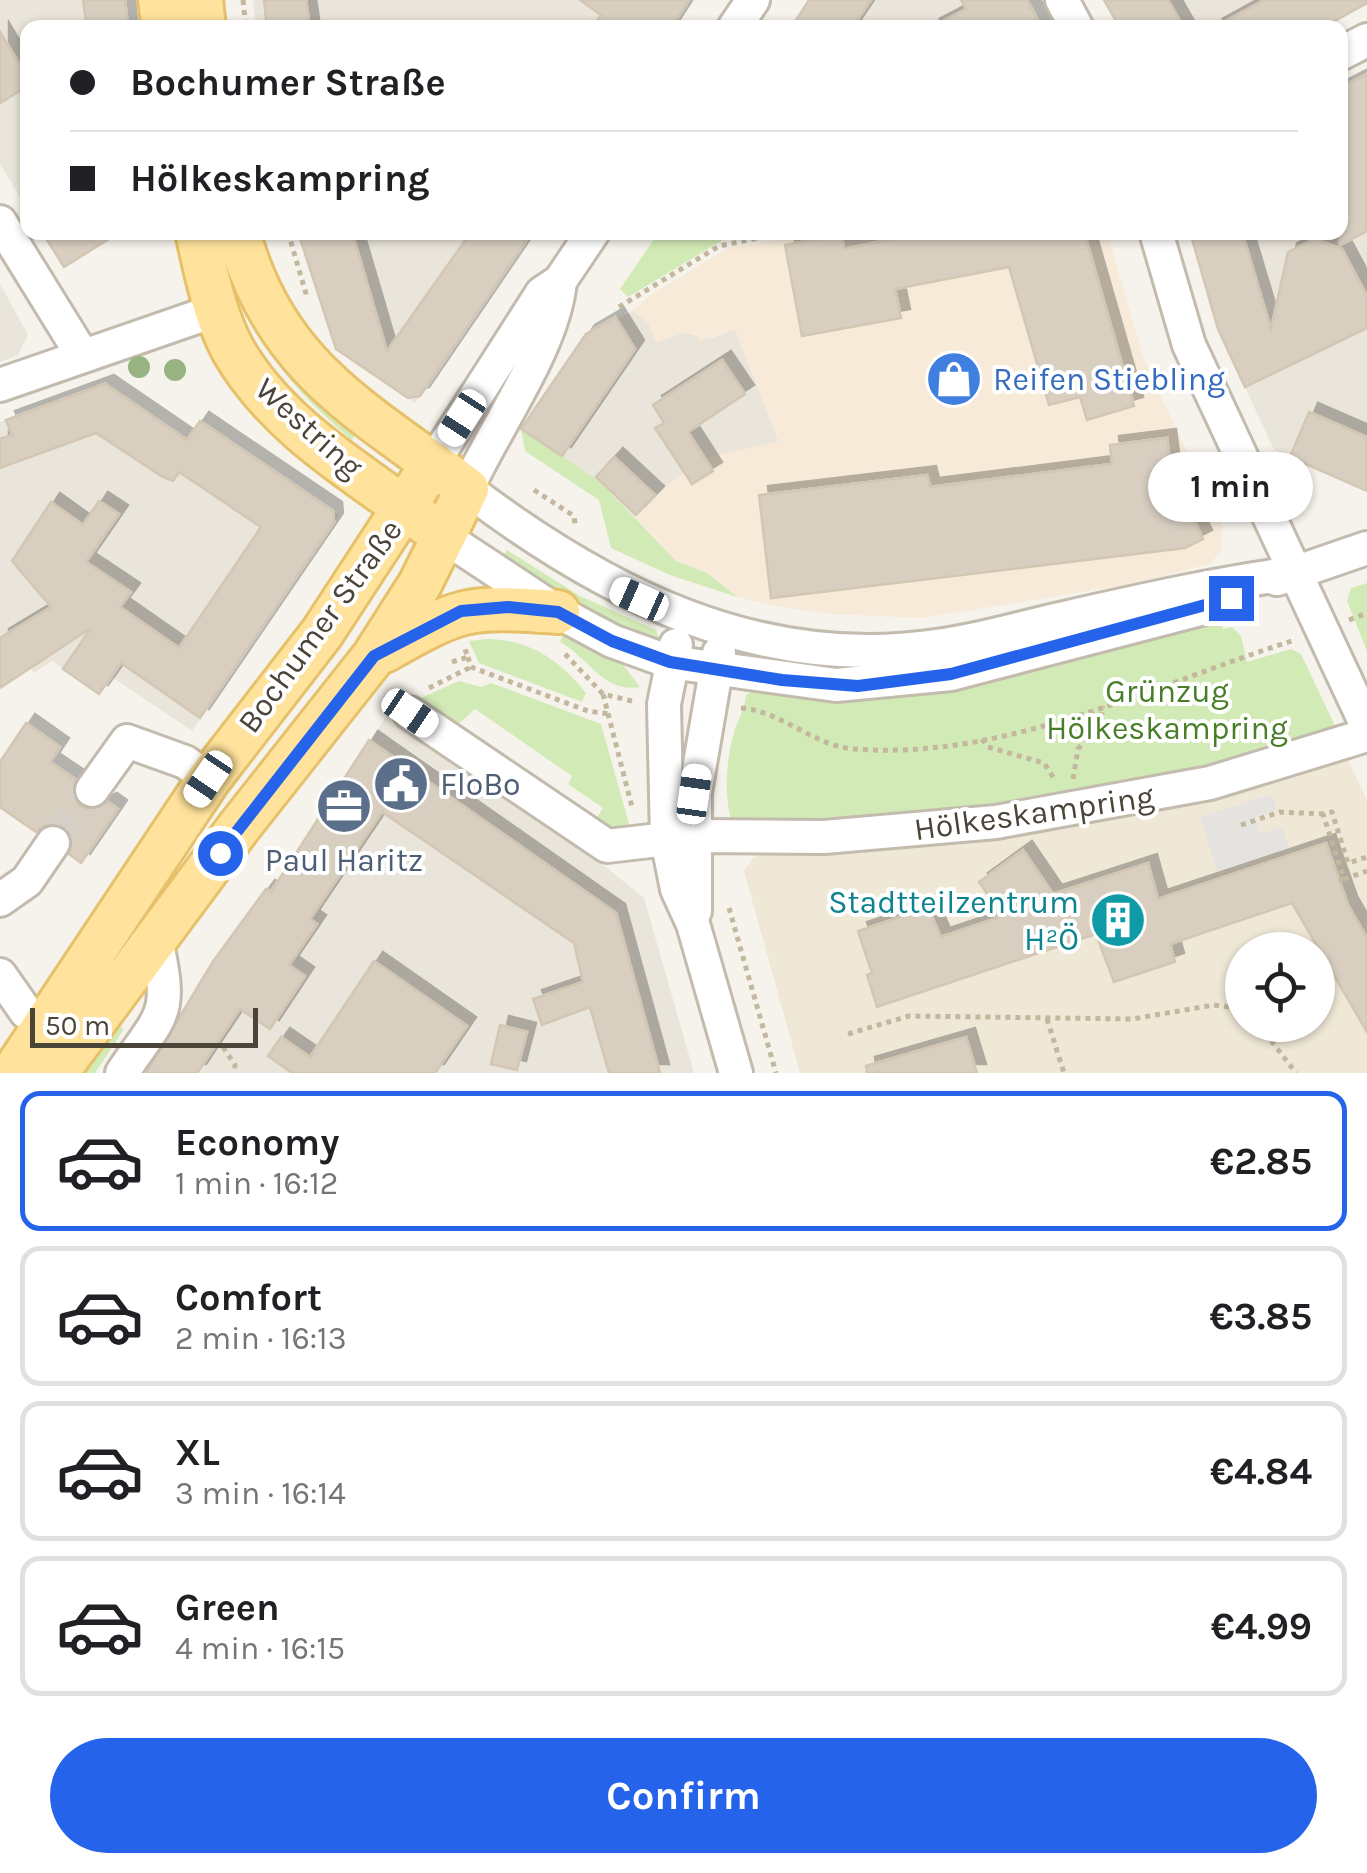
<!DOCTYPE html>
<html lang="en">
<head>
<meta charset="utf-8">
<style>
	:root { --surface:#fff; --page:#f2f2f2; --text:#202124; --muted:#757577; --line:#e0e0e0; --accent:#2563eb }
	body { margin:0; font-family:Karla,sans-serif; background:var(--page); color:var(--text); height:100vh; display:flex; flex-direction:column; font-size:38px; white-space:nowrap }
	* { box-sizing:border-box; margin:0 }
	p { font-size:32px; color:var(--muted) }
	.icon { flex:none; width:55px; height:55px; fill:none; stroke:currentColor; stroke-width:2; stroke-linecap:round; stroke-linejoin:round }
	.map { position:relative; height:1073px; overflow:hidden }
	.details { display:flex; flex-direction:column; background:var(--surface); flex:1 }
	.details>* { flex:none }
	.banner { position:absolute; left:20px; top:20px; width:1328px; height:220px; border-radius:20px; box-shadow:0 2px 8px #0004; display:grid; align-content:center; height:220px; padding:0 50px; background:var(--surface) }
	.tools { position:absolute; left:1225px; top:932px; display:grid; gap:20px }
	.tools a { display:grid; place-items:center; width:110px; height:110px; border-radius:50%; background:var(--surface); box-shadow:0 2px 8px #0004; font-size:50px }
	.scale { position:absolute; left:30px; bottom:25px; width:228px; box-sizing:border-box; padding-left:10px; border:5px solid #4b4439; border-top:0; font-size:28px; line-height:35px; white-space:nowrap; color:#4b4439; -webkit-text-stroke:8px #fff; paint-order:stroke }
	.end { position:absolute; width:45px; height:45px; margin:-22px; border:12px solid #2563eb; background:#fff; box-shadow:0 0 0 5px #fff }
	.from { border-radius:50% }
	.bubble { position:absolute; height:70px; border-radius:35px; background:var(--surface); box-shadow:0 2px 8px #0004; font-size:32px; font-weight:700; line-height:70px; text-align:center }
	.car { position:absolute; width:30px; height:60px; margin:-30px -15px; border-radius:12px; box-shadow:0 0 8px 2px #0007; background:linear-gradient(#fff 24%,#345 0 40%,#fff 0 76%,#345 0 86%,#fff 0) }
	.banner b { display:flex; align-items:center; gap:35px; height:95px; font-size:38px }
	.banner b+b { border-top:2px solid var(--line) }
	.banner i { width:25px; height:25px; background:var(--text) }
	ul { padding:18px 0 0; list-style:none }
	li { display:flex; align-items:center; gap:30px; height:140px; margin:0 20px 15px; padding:0 30px; border:5px solid var(--line); border-radius:20px }
	li div { flex:1 }
	li b { display:block; font-size:38px }
	li em { font-style:normal; font-weight:700 }
	li.current { border-color:var(--accent) }
	li>.icon { width:90px; height:90px; stroke-width:1.5 }
	.action { display:flex; gap:20px; margin-top:auto; padding:20px 50px }
	.action a { flex:1; height:115px; border-radius:60px; background:var(--accent); color:#fff; font-size:40px; font-weight:700; line-height:115px; text-align:center }
	.map>svg:first-child { display:block }
	.residential { fill:#eae5da }
	.commercial { fill:#f7ead8 }
	.education { fill:#efe8d6; fill-rule:evenodd }
	.green { fill:#d2eab5 }
	.parking { fill:#e5e3e0 }
	.building { fill:#d8cfc1; stroke:#d3c7b4; stroke-width:2.5; filter:url(#shadow) }
	.lines { fill:none; stroke-linecap:round; stroke-linejoin:round }
	.minor-tunnel { stroke:#d4d0c8; stroke-width:32; stroke-dasharray:32 16; stroke-linecap:butt }
	.minor-casing { stroke:#c2bbae; stroke-width:38 }
	.major-casing { stroke:#e6c16a; stroke-width:48 }
	.path { stroke:#c4b79f; stroke-width:5; stroke-dasharray:5 5; stroke-linecap:butt }
	.minor { stroke:#fff; stroke-width:32 }
	.major { stroke:#ffe39c; stroke-width:42 }
	.tree { fill:#97b381 }
	.route { stroke:#2563eb; stroke-width:12 }
	.labels { text-anchor:middle; dominant-baseline:central; stroke-width:8; stroke-linejoin:round; paint-order:stroke }
	.shop-label { font-size:32px; fill:#366cbe; stroke:#fff; text-anchor:start }
	.street-label { font-size:32px; fill:#4b4439; stroke:#fff }
	.park-label { font-size:32px; fill:#4a7f2a; stroke:#fff }
	.service-label { font-size:32px; fill:#4e5e75; stroke:#fff; text-anchor:start }
	.culture-label { font-size:32px; fill:#0d838f; stroke:#fff; text-anchor:end }
</style>
</head>
<body>
<div class="map">
<svg width="1367" height="1073" viewBox="0 0 1367 1073">
	<defs>
		<filter id="shadow"><feDropShadow dx="9" dy="-9" stdDeviation="0" flood-color="#0004"/></filter>
	</defs>
	<rect width="100%" height="100%" fill="#f6f3ec"/>
	<!-- residential -->
	<g class="residential">
		<polygon points="0,0 125,0 128,27 28,28 27,208 0,164"/>
		<polygon points="253,0 690,0 671,28 256,27"/>
		<polygon points="809,0 1027,0 1042,27 791,28"/>
		<polygon points="1104,0 1367,0 1367,3 1322,27 1120,28"/>
		<polygon points="1367,74 1367,491 1274,450 1219,331 1190,233 1340,232"/>
		<polygon points="298,233 532,233 415,403 336,349"/>
		<polygon points="0,284 28,335 18,355 0,362"/>
		<polygon points="633,311 648,323 710,339 735,329 779,442 706,458 665,486 634,517 599,481 521,429 586,334"/>
		<polygon points="105,384 187,439 200,421 339,515 192,731 112,677 99,694 52,661 34,673 8,633 0,637 0,422"/>
		<polygon points="387,715 606,867 644,898 694,1073 142,1073 243,918 250,922 266,889 271,891"/>
	</g>
	<!-- commercial -->
	<polygon class="commercial" points="834,232 845,233 847,240 887,232 1107,233 1144,360 1222,527 1221,552 1209,564 1131,584 923,618 831,614 780,607 737,597 707,573 676,561 634,517 665,486 705,458 779,441 735,330 700,341 696,334 682,333 656,343 648,323 633,311 649,296 730,247"/>
	<!-- education -->
	<path class="education" d="M1347 758 1367 800V1073H800L744 871 753 858 767 852 930 844 1065 827 1228 793ZM1242 950H1318V1025H1242Z"/>
	<!-- green -->
	<g class="green">
		<polygon points="659,232 745,232 745,233 731,235 628,297 620,289"/>
		<path d="M220 252 361 425 352 440C284 383 250 334 220 252Z"/>
		<polygon points="521,429 599,481 676,561 707,573 737,597 670,575 611,548 599,500 525,451"/>
		<polygon points="507,550 580,596 656,630 659,638 655,641 576,605 502,557"/>
		<polygon points="1367,583 1367,651 1347,601 1351,588"/>
		<path d="M1220 619 1223 629 1232 627 1241 636 1247 662 1291 649 1301 654 1338 732 1210 769 920 823 731 820C724 792 726 761 734 733 738 718 745 710 746 695L753 691 1095 653Z"/>
		<path d="M564 633 620 661 640 687C604 694 588 657 560 642Z"/>
		<path d="M488 639C531 640 560 661 586 693L582 702 479 663 469 641Z"/>
		<polygon points="459,681 481,687 491,683 601,724 629,824 622,831 591,827 603,808 568,784 572,776 475,709 454,728 416,700"/>
		<polygon points="114,1023 124,1029 95,1073 79,1073"/>
	</g>
	<!-- parking -->
	<polygon class="parking" points="1272,794 1277,810 1255,817 1260,834 1282,827 1289,848 1217,871 1200,817"/>
	<!-- building -->
	<g class="building">
		<polygon points="83,0 125,0 128,28 87,28"/>
		<polygon points="264,0 306,0 310,28 267,28"/>
		<polygon points="580,0 689,0 671,28 592,28 601,15"/>
		<polygon points="809,0 871,0 852,28 791,28"/>
		<polygon points="961,0 1027,0 1042,28 930,28 966,9"/>
		<polygon points="1104,0 1168,0 1184,28 1120,28"/>
		<polygon points="1264,0 1367,0 1367,3 1322,28 1213,28"/>
		<polygon points="0,32 28,78 28,86 0,103"/>
		<polygon points="1367,74 1367,231 1340,245 1340,88"/>
		<polygon points="42,232 120,232 64,267"/>
		<polygon points="298,232 352,232 387,351 471,232 532,232 420,396 408,398 336,349"/>
		<polygon points="926,232 1084,232 1134,406 1087,420 1080,397 1049,405 1009,267 895,289 901,318 802,336 785,245 842,235 844,249"/>
		<polygon points="1190,232 1242,232 1271,329 1288,252 1315,239 1342,249 1367,296 1367,328 1245,387 1218,329"/>
		<polygon points="615,317 635,349 562,456 521,429 586,334"/>
		<polygon points="722,360 745,394 688,432 713,471 692,484 655,428 664,423 653,405"/>
		<polygon points="105,384 187,440 200,421 333,511 334,522 200,718 121,663 99,694 63,669 91,628 0,688 0,638 51,607 12,561 51,502 83,525 99,501 119,514 86,562 131,592 120,607 179,648 261,527 179,472 173,481 161,476 96,433 0,468 0,439 12,435 6,420"/>
		<polygon points="1309,412 1367,437 1367,491 1290,457"/>
		<polygon points="1167,438 1176,509 1188,507 1203,539 1185,548 771,598 759,495 927,475 930,487 1112,464 1110,445"/>
		<polygon points="614,457 655,495 636,515 596,477"/>
		<polygon points="26,723 60,747 50,762 75,779 74,797 80,806 91,810 108,802 118,809 81,863 69,854 71,835 63,826 45,825 36,832 0,807 0,762"/>
		<polygon points="369,740 616,913 660,1073 609,1073 590,1007 542,1025 533,999 583,982 574,943 382,812 310,919 317,924 289,965 305,976 270,1029 240,1009 197,1073 146,1073 212,963 266,889 271,892"/>
		<polygon points="1326,843 1348,905 1367,938 1367,1032 1292,903 1170,944 1175,962 1114,982 1096,934 877,1007 867,975 872,973 858,931 928,908 941,937 1003,916 979,882 1023,850 1053,894 1148,863 1158,899"/>
		<polygon points="374,961 467,1026 435,1073 292,1073 268,1056 281,1037 310,1057"/>
		<polygon points="500,1025 527,1032 517,1070 491,1064"/>
		<polygon points="966,1037 977,1073 867,1073 866,1066"/>
	</g>
	<g class="lines">
		<!-- minor-tunnel -->
		<polyline class="minor-tunnel" points="53,843 92,790"/>
		<!-- minor casing -->
		<g class="minor-casing">
			<g id="minor">
				<polyline points="1062,0 1077,28"/>
				<polyline points="734,28 753,0"/>
				<polyline points="1340,54 1367,40"/>
				<polyline points="0,222 81,353"/>
				<polyline points="1156,232 1189,345 1367,726"/>
				<path d="M560 281C554 347 495 427 467 489 604 593 758 672 936 646 977 641 1016 629 1055 620 1135 602 1213 584 1294 573"/>
				<polyline points="0,385 217,310"/>
				<polyline points="433,463 542,293 560,281 593,232"/>
				<polyline points="443,536 558,612 612,641 670,662 836,685 951,674 1204,608"/>
				<polyline points="1277,579 1367,548"/>
				<polyline points="676,645 664,704 667,839 677,889 693,924 736,1073"/>
				<polyline points="410,713 607,846 693,836 824,837 996,822 1210,783 1367,735"/>
				<polyline points="92,790 127,741 185,762 209,779"/>
				<polyline points="0,900 27,881 53,843"/>
				<polyline points="695,911 695,793 719,653"/>
				<polyline points="0,975 26,1012 62,1038"/>
				<path d="M122 1073C163 1012 173 1016 156 940"/>
			</g>
		</g>
		<!-- major casing -->
		<g class="major-casing">
			<g id="major">
				<polyline points="160,0 164,28"/>
				<polyline points="201,0 204,28"/>
				<path d="M197 232C206 271 214 315 233 350 277 427 358 473 427 524"/>
				<path d="M384 651C463 606 468 606 558 612"/>
				<polyline points="13,1073 209,779 322,633 433,463"/>
				<path d="M56 1073 239 827 374 656 420 584 467 489C362 410 274 367 238 232"/>
			</g>
		</g>
		<!-- path -->
		<g class="path">
			<polyline points="243,0 246,28"/>
			<polyline points="288,232 307,297"/>
			<polyline points="619,307 719,246 789,232"/>
			<polyline points="534,490 574,516 575,524"/>
			<polyline points="1349,620 1367,613"/>
			<polyline points="565,654 603,694 636,702"/>
			<polyline points="468,657 471,667 588,711 609,714"/>
			<polyline points="452,662 468,657 464,647"/>
			<polyline points="429,688 471,667"/>
			<polyline points="603,694 632,807"/>
			<path d="M741 708C782 711 813 746 854 749 1006 761 1155 684 1295 640"/>
			<polyline points="982,739 988,747 1044,763 1055,780"/>
			<polyline points="1073,779 1078,749 1101,719 1103,706"/>
			<polyline points="1241,825 1280,812 1323,814"/>
			<polyline points="1344,879 1367,871"/>
			<polyline points="1339,880 1344,879 1323,814 1332,812 1348,863 1367,857"/>
			<polyline points="729,908 776,1073"/>
			<polyline points="1047,1019 1064,1073"/>
			<polyline points="1259,1025 1296,1073"/>
			<polyline points="848,1034 909,1016 1132,1019 1214,1005 1242,1009"/>
			<polyline points="223,1047 235,1065 234,1073"/>
		</g>
		<!-- minor -->
		<use href="#minor" class="minor"/>
		<!-- major -->
		<use href="#major" class="major"/>
	</g>
	<!-- trees -->
	<g class="tree">
		<circle cx="139" cy="367" r="11"/>
		<circle cx="175" cy="370" r="11"/>
	</g>
	<g class="lines">
		<!-- route -->
		<polyline class="route" points="220,853 374,656 461,611 508,607 558,612 612,641 670,662 782,680 858,686 951,674 1231,598"/>
	</g>
	<!-- icons -->
	<defs>
		<g id="shop-disc" transform="scale(2.875)"><circle r="9.5" fill="#3f7fe0" stroke="#fff"/><path d="M-5-2.5h2.3a2.7 3.5 0 0 1 5.4 0H5L5.5 6h-11ZM-1.5-2.5h3a1.5 2.3 0 0 0-3 0Z" fill="#fff"/></g>
		<g id="civic-disc" transform="scale(2.875)"><circle r="9.5" fill="#5c6f8a" stroke="#fff"/><path d="M-.6-6.5H3V-4.5H.6V-3L4-1V1h2V6H-6V1h2V-1L-.6-3ZM-1.2 2.5V6h2.4V2.5Z" fill="#fff"/></g>
		<g id="office-disc" transform="scale(2.875)"><circle r="9.5" fill="#5c6f8a" stroke="#fff"/><path d="M-6-3h4V-5.5h4V-3h4V5H-6ZM-1-4.5V-3h2v-1.5ZM-6 0V1H6V0Z" fill="#fff"/></g>
		<g id="building-disc" transform="scale(2.875)"><circle r="9.5" fill="#0f9aa8" stroke="#fff"/><path d="M-4-6H4V6H1V3H-1V6H-4ZM-2.5-4.3h1.7v1.8h-1.7ZM.8-4.3h1.7v1.8H.8ZM-2.5-1h1.7V.8h-1.7ZM.8-1h1.7V.8H.8Z" fill="#fff"/></g>
	</defs>
	<g fill-rule="evenodd">
		<use href="#shop-disc" x="954" y="379"/>
		<use href="#civic-disc" x="401" y="784"/>
		<use href="#office-disc" x="344" y="806"/>
		<use href="#building-disc" x="1118" y="920"/>
	</g>
	<g class="labels">
		<!-- shop labels -->
		<g class="shop-label">
			<text x="993" y="379">Reifen Stiebling</text>
		</g>
		<!-- street labels -->
		<g class="street-label">
			<text transform="translate(309 428) rotate(42)">Westring</text>
			<text transform="translate(320 626) rotate(-54)">Bochumer Straße</text>
			<text transform="translate(1034 813) rotate(-8)">Hölkeskampring</text>
		</g>
		<!-- park labels -->
		<g class="park-label">
			<text x="1167" y="691">Grünzug<tspan x="1167" dy="37">Hölkeskampring</tspan></text>
		</g>
		<!-- service labels -->
		<g class="service-label">
			<text x="440" y="784">FloBo</text>
			<text x="344" y="860" text-anchor="middle">Paul Haritz</text>
		</g>
		<!-- culture labels -->
		<g class="culture-label">
			<text x="1079" y="902">Stadtteilzentrum<tspan x="1079" dy="37">H²Ö</tspan></text>
		</g>
	</g>
</svg>
<div class="tools">
<a><svg class="icon" aria-label="locate" viewBox="0 0 24 24"><circle cx="12" cy="12" r="6"/><path d="M12 2v4M12 18v4M2 12h4M18 12h4"/></svg></a>
</div>
<div class="scale">50 m</div>
<i class="end from" style="left:220px;top:853px"></i>
<i class="end" style="left:1231px;top:598px"></i>
<div class="bubble" style="left:1148px;top:452px;width:165px">1 min</div>
<i class="car" style="left:462px;top:418px;rotate:213deg"></i>
<i class="car" style="left:639px;top:599px;rotate:294deg"></i>
<i class="car" style="left:410px;top:713px;rotate:124deg"></i>
<i class="car" style="left:208px;top:779px;rotate:214deg"></i>
<i class="car" style="left:694px;top:794px;rotate:8deg"></i>
<div class="banner">
<b><i class="from"></i>Bochumer Straße</b>
<b><i></i>Hölkeskampring</b>
</div>
</div>
<section class="details">
<ul>
<li class="current"><svg class="icon" aria-label="car" viewBox="0 0 24 24"><path d="M5 17H2v-5l4-1 3-4h7l3 4 3 1v5h-3M9 17h6M6 11h13"/><circle cx="7" cy="17" r="2"/><circle cx="17" cy="17" r="2"/></svg><div><b>Economy</b><p>1 min · 16:12</p></div><em>€2.85</em></li>
<li><svg class="icon" aria-label="car" viewBox="0 0 24 24"><path d="M5 17H2v-5l4-1 3-4h7l3 4 3 1v5h-3M9 17h6M6 11h13"/><circle cx="7" cy="17" r="2"/><circle cx="17" cy="17" r="2"/></svg><div><b>Comfort</b><p>2 min · 16:13</p></div><em>€3.85</em></li>
<li><svg class="icon" aria-label="car" viewBox="0 0 24 24"><path d="M5 17H2v-5l4-1 3-4h7l3 4 3 1v5h-3M9 17h6M6 11h13"/><circle cx="7" cy="17" r="2"/><circle cx="17" cy="17" r="2"/></svg><div><b>XL</b><p>3 min · 16:14</p></div><em>€4.84</em></li>
<li><svg class="icon" aria-label="car" viewBox="0 0 24 24"><path d="M5 17H2v-5l4-1 3-4h7l3 4 3 1v5h-3M9 17h6M6 11h13"/><circle cx="7" cy="17" r="2"/><circle cx="17" cy="17" r="2"/></svg><div><b>Green</b><p>4 min · 16:15</p></div><em>€4.99</em></li>
</ul>
<div class="action"><a>Confirm</a></div>
</section>
</body>
</html>
